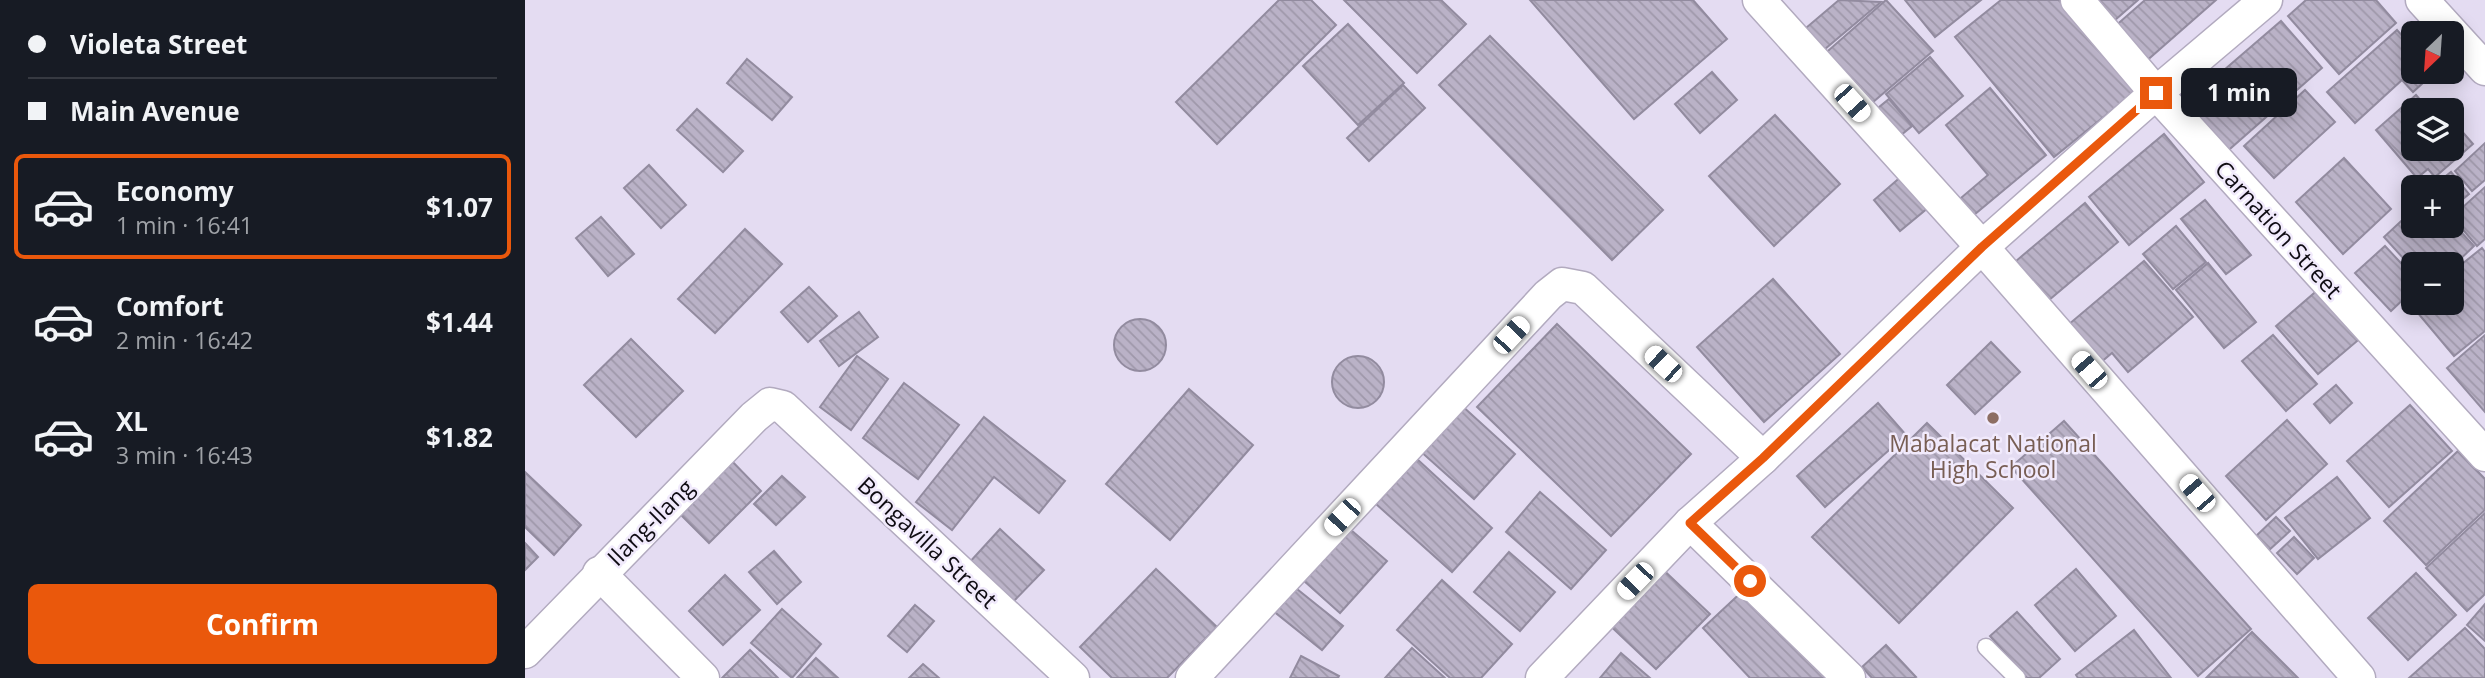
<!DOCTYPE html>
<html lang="en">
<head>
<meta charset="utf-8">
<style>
	:root { --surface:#171b24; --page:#20242c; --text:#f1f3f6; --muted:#9ea1a6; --line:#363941; --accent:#ea580c }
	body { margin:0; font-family:"Open Sans",sans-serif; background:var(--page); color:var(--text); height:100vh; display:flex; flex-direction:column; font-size:26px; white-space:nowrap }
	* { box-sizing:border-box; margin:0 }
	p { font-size:23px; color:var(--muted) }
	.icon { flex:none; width:38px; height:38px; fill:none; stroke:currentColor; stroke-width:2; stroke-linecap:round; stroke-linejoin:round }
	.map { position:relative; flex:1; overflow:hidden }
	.details { display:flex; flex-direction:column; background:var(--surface); width:525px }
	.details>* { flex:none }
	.banner { display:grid; align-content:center; height:154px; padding:0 28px; background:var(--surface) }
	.needle { width:46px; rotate:205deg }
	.buttons { position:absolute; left:1876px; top:21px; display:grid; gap:14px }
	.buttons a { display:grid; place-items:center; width:63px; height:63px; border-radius:10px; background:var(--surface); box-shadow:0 4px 18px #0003; font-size:35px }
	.end { position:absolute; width:32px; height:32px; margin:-16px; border:9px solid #ea580c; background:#fff; box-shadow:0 0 0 4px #fff }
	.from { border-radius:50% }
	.bubble { position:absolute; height:49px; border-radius:10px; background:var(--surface); box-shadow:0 4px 18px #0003; font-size:23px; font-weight:700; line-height:49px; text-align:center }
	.car { position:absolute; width:21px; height:42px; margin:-21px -10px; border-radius:9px; box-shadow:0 0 5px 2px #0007; background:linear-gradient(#fff 24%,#345 0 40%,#fff 0 76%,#345 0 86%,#fff 0) }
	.banner b { display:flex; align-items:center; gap:24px; height:66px; font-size:26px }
	.banner b+b { border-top:2px solid var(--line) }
	.banner i { width:18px; height:18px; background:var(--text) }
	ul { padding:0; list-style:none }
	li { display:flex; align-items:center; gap:21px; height:105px; margin:0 14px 10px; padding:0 14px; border:4px solid transparent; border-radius:10px }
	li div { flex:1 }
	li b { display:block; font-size:26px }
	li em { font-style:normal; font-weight:700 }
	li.selected { border-color:var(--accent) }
	li>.icon { width:63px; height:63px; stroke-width:1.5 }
	.action { display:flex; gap:14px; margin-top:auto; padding:14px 28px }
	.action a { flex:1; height:80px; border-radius:10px; background:var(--accent); color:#fff; font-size:28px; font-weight:700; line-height:80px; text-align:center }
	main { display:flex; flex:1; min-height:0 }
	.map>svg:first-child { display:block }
	.building { fill:url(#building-back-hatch); stroke:#928b9f; stroke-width:2 }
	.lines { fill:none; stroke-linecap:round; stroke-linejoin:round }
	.lane-casing { stroke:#b2aabf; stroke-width:19 }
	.street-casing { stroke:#b2aabf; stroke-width:35 }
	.lane { stroke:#fff; stroke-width:16 }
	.street { stroke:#fff; stroke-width:32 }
	.route { stroke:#ea580c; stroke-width:9 }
	.education-dot { fill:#8d6e63; stroke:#f1eafc; stroke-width:2.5 }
	.labels { text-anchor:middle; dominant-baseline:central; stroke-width:5; stroke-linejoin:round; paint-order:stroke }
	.street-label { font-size:23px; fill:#0f0c13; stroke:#f1eafc }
	.education-label { font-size:23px; fill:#785e54; stroke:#f1eafc }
</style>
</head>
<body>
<main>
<section class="details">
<div class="banner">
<b><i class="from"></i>Violeta Street</b>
<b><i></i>Main Avenue</b>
</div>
<ul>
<li class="selected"><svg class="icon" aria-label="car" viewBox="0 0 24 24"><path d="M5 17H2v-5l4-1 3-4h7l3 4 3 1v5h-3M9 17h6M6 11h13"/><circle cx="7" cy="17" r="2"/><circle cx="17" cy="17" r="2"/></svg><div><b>Economy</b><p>1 min · 16:41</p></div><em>$1.07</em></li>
<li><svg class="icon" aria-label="car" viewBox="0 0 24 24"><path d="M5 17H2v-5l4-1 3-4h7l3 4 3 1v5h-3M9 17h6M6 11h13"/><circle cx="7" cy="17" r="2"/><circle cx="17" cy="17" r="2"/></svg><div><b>Comfort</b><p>2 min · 16:42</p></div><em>$1.44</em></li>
<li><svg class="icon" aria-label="car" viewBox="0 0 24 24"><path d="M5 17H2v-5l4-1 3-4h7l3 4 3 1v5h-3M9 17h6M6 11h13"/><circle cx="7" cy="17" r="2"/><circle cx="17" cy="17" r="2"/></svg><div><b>XL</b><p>3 min · 16:43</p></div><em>$1.82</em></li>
</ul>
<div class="action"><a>Confirm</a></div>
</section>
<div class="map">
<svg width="1960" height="678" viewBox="0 0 1960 678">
	<defs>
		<pattern id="building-back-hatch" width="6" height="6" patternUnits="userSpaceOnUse" patternTransform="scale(1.75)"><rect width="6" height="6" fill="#bab2c7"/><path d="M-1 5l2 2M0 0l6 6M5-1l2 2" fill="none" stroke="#9f98aa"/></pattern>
	</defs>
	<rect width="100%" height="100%" fill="#e4dcf2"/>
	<!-- building -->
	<g class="building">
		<polygon points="754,0 786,0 811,25 692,144 651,102"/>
		<polygon points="819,0 916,0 941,24 892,73"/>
		<polygon points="1005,0 1168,0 1202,39 1109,119"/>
		<polygon points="1314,0 1356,2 1294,54 1275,33"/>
		<polygon points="1361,0 1408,51 1341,108 1296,57"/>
		<polygon points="1380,0 1456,0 1410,37"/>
		<polygon points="1476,0 1538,0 1612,90 1529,157 1430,37"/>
		<polygon points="1558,0 1613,0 1582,27"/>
		<polygon points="1620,0 1691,0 1619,63 1588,28"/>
		<polygon points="1781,0 1851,0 1871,23 1814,74 1763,16"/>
		<polygon points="1756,21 1797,68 1698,155 1656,107"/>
		<polygon points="823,24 879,83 833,125 778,66"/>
		<polygon points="1872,30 1888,48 1888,72 1910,72 1888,92 1877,80 1830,123 1802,92"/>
		<polygon points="965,36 1138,210 1087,260 914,85"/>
		<polygon points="1405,57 1438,96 1394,133 1361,94"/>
		<polygon points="222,59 267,97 247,120 202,83"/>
		<polygon points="1187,72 1212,100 1175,133 1150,104"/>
		<polygon points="878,85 900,108 844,161 822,138"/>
		<polygon points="1465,88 1521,155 1444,219 1430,203 1463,175 1421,125"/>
		<polygon points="1780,90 1810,122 1749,178 1719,146"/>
		<polygon points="1891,95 1904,110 1888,110 1888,149 1927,149 1927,120 1948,144 1910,177 1903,169 1892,178 1851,130"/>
		<polygon points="1364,99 1387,126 1365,144 1342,117"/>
		<polygon points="172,109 218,151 198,172 152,130"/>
		<polygon points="1250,115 1315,184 1249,246 1184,176"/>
		<polygon points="1639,134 1679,182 1604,245 1564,197"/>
		<polygon points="1960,143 1960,180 1947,191 1930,171"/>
		<polygon points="1819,158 1866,209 1818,254 1771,202"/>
		<polygon points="124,165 161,205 136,228 99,188"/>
		<polygon points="1926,172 1944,194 1927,208 1927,187 1907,187"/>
		<polygon points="1378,175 1404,207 1375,231 1349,200"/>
		<polygon points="1960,187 1960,239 1952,246 1927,217"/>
		<polygon points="1680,200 1726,255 1701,274 1656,219"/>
		<polygon points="1560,203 1593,242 1524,300 1491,261"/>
		<polygon points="1888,210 1888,226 1927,226 1927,222 1949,246 1927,267 1927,264 1888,264 1888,269 1859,237"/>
		<polygon points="76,217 109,254 83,276 51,238"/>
		<polygon points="1651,226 1681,262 1648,289 1618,254"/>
		<polygon points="220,229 257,264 190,333 153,299"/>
		<polygon points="1860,246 1888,276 1888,290 1866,311 1830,273"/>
		<polygon points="1957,248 1960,252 1960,331 1929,356 1887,306 1890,303 1927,303 1927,272"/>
		<polygon points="1619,261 1668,317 1603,372 1587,353 1569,368 1537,330"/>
		<polygon points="1683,263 1731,322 1699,348 1651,290"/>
		<polygon points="1248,279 1315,354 1239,422 1172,347"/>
		<polygon points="284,287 312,316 283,342 256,312"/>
		<polygon points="1795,288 1838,336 1793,374 1751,326"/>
		<polygon points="334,312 353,337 314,366 295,341"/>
		<circle cx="615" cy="345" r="26"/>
		<polygon points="1032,324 1166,454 1086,536 952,407"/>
		<polygon points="1748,335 1792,384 1761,411 1717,361"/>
		<polygon points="1960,335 1960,412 1922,368"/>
		<polygon points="106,339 158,391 111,437 59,385"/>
		<polygon points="1466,342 1495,372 1450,414 1422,385"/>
		<circle cx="833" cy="382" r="26"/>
		<polygon points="332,356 363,379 326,430 295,407"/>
		<polygon points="379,383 434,425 393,479 338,438"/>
		<polygon points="1811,385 1827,403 1805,423 1789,404"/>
		<polygon points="664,389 728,445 645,540 581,484"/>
		<polygon points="1353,403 1381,435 1300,507 1272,476"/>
		<polygon points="935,404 990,454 949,499 894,450"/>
		<polygon points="1885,405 1927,451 1864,507 1822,461"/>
		<polygon points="459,417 540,481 514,513 469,477 427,530 391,502"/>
		<polygon points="1762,420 1802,464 1741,520 1701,476"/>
		<polygon points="1539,421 1726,629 1673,676 1486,467"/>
		<polygon points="1402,423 1488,508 1374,623 1287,537"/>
		<polygon points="1933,451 1960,479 1960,510 1901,565 1859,521"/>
		<polygon points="200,454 236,491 184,543 147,506"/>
		<polygon points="892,459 967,528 927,572 851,504"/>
		<polygon points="0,472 56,525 29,555 0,527"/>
		<polygon points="257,476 280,497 251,525 229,504"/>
		<polygon points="1812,477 1845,518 1793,559 1760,518"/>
		<polygon points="1015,492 1081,550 1046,589 981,532"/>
		<polygon points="1960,513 1960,594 1942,611 1901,568"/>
		<polygon points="1751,517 1765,531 1743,551 1730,537"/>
		<polygon points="475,529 519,570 486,604 443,564"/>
		<polygon points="826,530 862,561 815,613 779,581"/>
		<polygon points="1769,537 1789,558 1772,574 1752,553"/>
		<polygon points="0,543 13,557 0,570"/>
		<polygon points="249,551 276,582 252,604 224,572"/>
		<polygon points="984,552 1030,592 995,631 949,592"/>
		<polygon points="1130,562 1185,614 1131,669 1077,618"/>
		<polygon points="631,569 692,627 642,678 587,678 555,647"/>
		<polygon points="1551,569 1591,616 1550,651 1510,605"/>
		<polygon points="1891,573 1931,615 1883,660 1843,618"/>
		<polygon points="200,575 235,610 198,645 164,611"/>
		<polygon points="917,580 987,644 956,678 925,678 872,630"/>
		<polygon points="762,581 818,626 797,650 742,606"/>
		<polygon points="1222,587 1307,678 1225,678 1178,628"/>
		<polygon points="1960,604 1960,641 1942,625"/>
		<polygon points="390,605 409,621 382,652 363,636"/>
		<polygon points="257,609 296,644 267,678 226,643"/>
		<polygon points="1492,612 1535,659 1514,678 1502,678 1465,636"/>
		<polygon points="1940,628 1960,649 1960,678 1884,678"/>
		<polygon points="1609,630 1646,678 1553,678 1551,675"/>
		<polygon points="1727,632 1773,678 1682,677"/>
		<polygon points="1361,645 1391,677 1389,678 1347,678 1337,667"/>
		<polygon points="887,648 920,678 860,678"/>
		<polygon points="225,650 253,678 197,678"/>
		<polygon points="1096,653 1125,678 1075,678"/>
		<polygon points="776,656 814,676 813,678 765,678"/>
		<polygon points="291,658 313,678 272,678"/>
		<polygon points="398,664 414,678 384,678"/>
	</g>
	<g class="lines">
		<!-- lane casing -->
		<g class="lane-casing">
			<polyline id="lane" points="1461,647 1492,678"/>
		</g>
		<!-- street casing -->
		<g class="street-casing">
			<g id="street">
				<polyline points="1234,0 1457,247 1834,678"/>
				<polyline points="1552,0 1631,93 1960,455"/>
				<polyline points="1897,0 1960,69"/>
				<polyline points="1165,523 1324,678"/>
				<polyline points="74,573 178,678"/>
				<polyline points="0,652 229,417 245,404 258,407 548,678"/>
				<polyline points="667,678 1023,295 1037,284 1058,288 1238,458"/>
				<polyline points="1017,678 1165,523 1238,458 1457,247 1631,93 1741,0"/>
			</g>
		</g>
		<!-- lane -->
		<use href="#lane" class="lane"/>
		<!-- street -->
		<use href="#street" class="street"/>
	</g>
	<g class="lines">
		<!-- route -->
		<polyline class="route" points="1225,581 1165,523 1238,458 1457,247 1631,93"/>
	</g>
	<!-- markers -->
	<circle class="education-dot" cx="1468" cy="418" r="7"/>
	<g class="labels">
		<!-- street labels -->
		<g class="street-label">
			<text transform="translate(1754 229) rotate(48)">Carnation Street</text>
			<text transform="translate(125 522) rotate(-45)">Ilang-Ilang</text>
			<text transform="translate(403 542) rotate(43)">Bongavilla Street</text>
		</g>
		<!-- education labels -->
		<g class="education-label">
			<text x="1468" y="443">Mabalacat National<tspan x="1468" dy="26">High School</tspan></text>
		</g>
	</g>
</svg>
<div class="buttons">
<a><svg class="needle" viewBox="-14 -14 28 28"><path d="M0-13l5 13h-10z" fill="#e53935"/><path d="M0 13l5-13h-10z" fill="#9ea1a6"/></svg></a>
<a><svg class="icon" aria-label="layers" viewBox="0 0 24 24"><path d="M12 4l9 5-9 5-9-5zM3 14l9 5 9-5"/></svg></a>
<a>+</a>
<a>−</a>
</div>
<i class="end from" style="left:1225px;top:581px"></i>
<i class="end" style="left:1631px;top:93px"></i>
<div class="bubble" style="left:1656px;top:68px;width:116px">1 min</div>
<i class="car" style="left:1327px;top:103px;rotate:138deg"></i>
<i class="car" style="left:986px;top:335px;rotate:43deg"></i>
<i class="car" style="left:1138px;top:364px;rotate:313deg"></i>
<i class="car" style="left:1564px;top:370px;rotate:319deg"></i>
<i class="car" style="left:1672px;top:493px;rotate:319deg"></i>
<i class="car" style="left:817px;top:517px;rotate:223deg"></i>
<i class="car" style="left:1110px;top:581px;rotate:224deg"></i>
</div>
</main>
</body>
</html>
